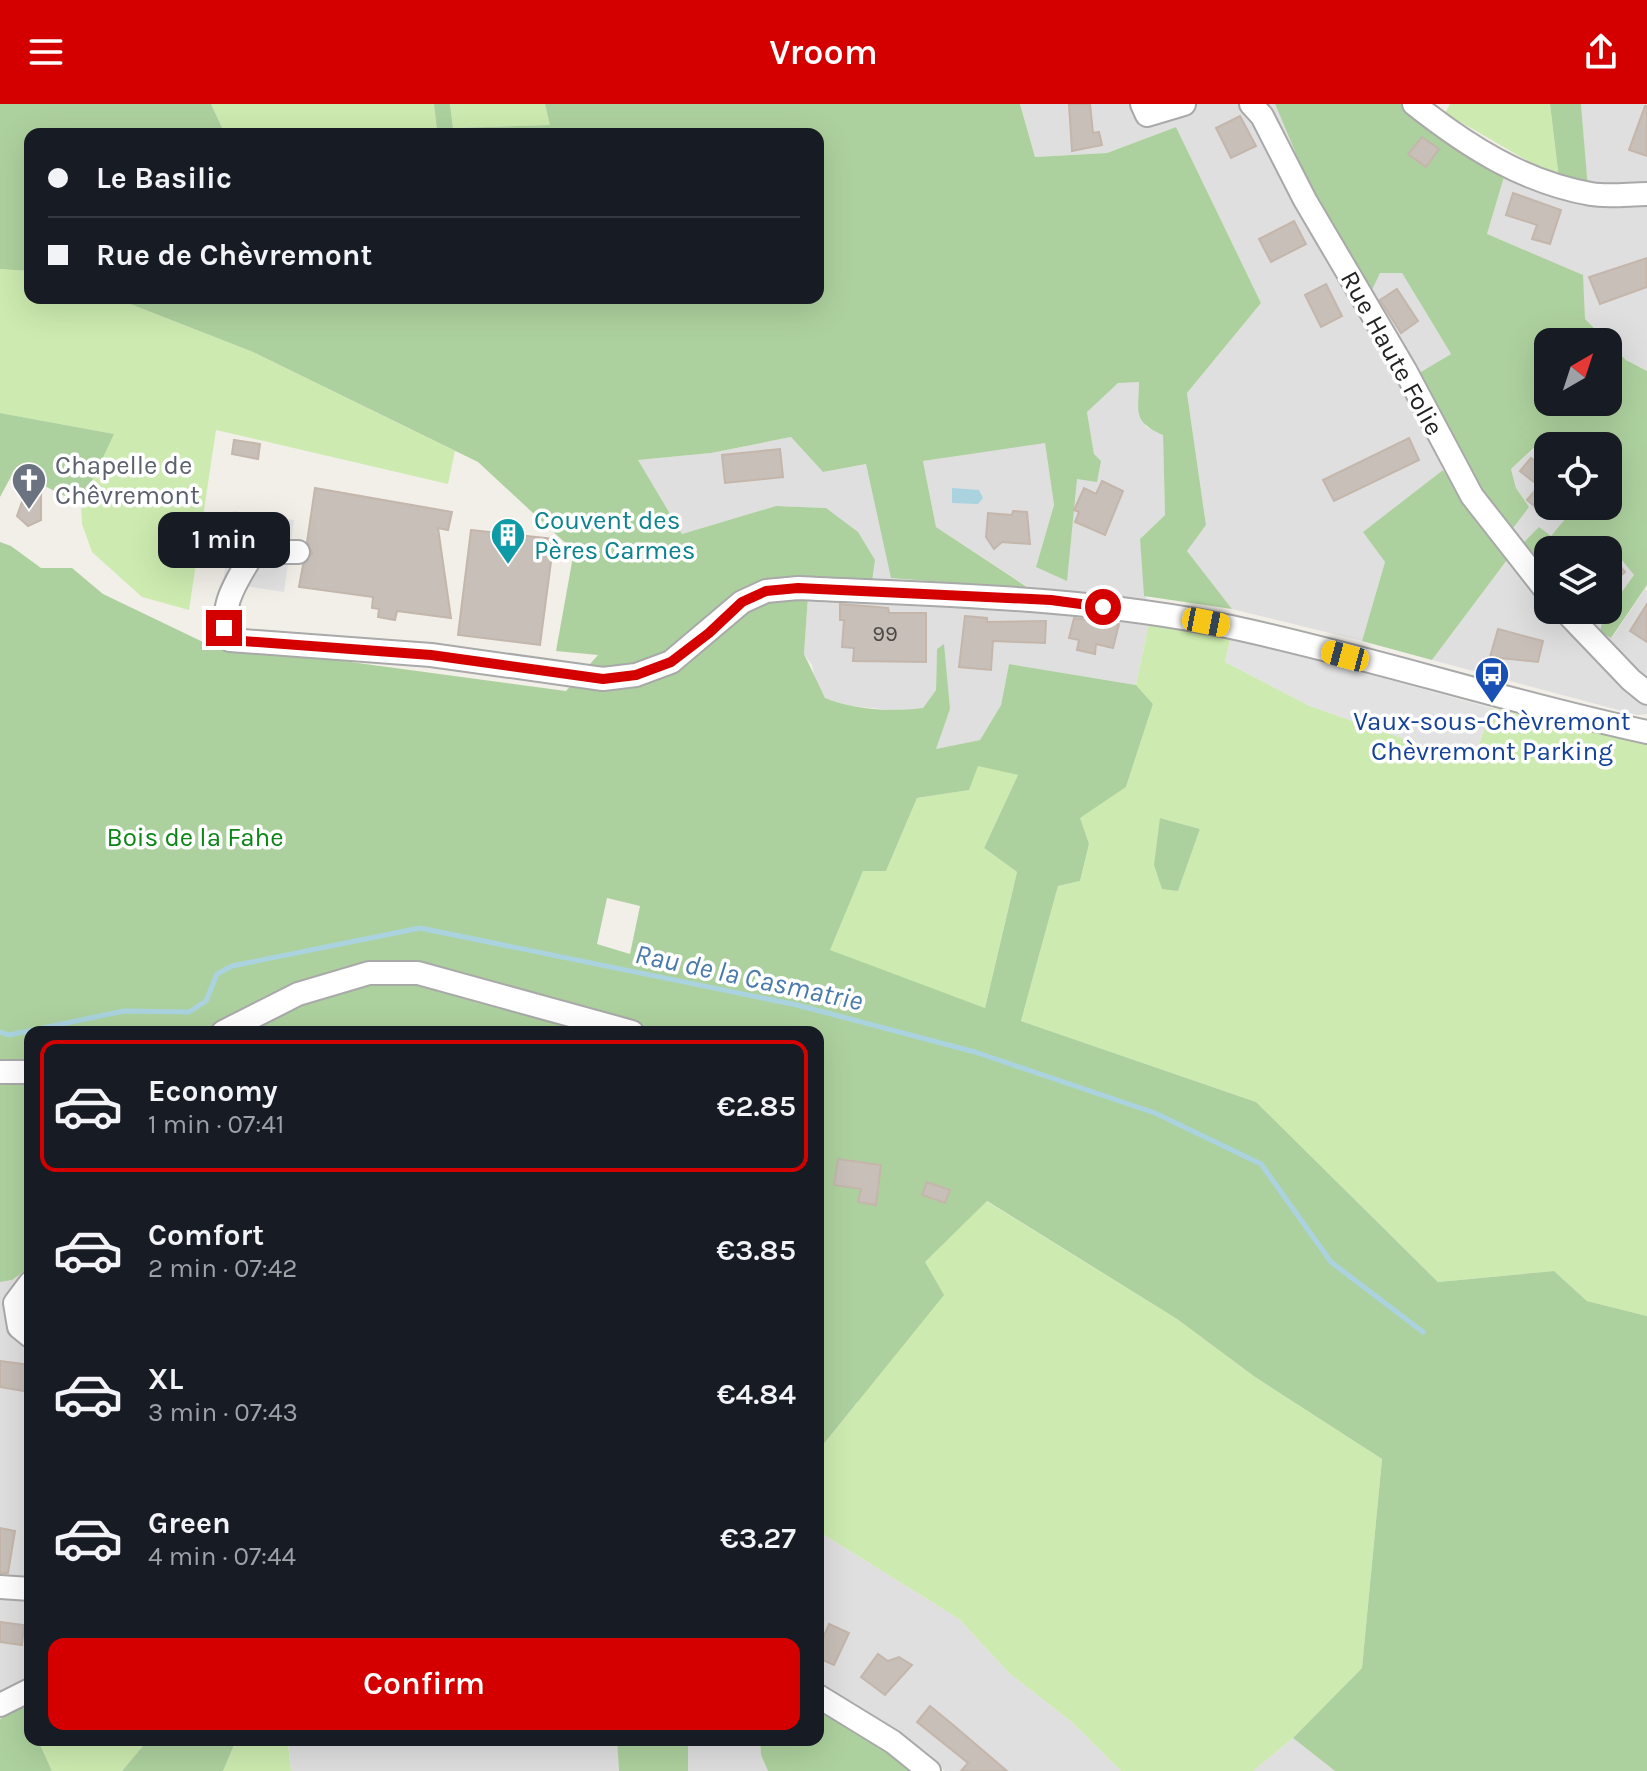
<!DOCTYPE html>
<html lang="en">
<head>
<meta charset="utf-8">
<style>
	:root { --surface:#171b24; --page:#242831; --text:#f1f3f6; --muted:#9ea1a6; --line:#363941; --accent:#d40000 }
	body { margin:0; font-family:Karla,sans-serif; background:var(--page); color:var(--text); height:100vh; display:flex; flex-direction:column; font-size:30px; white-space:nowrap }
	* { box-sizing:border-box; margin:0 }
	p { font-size:26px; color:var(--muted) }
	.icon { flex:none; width:44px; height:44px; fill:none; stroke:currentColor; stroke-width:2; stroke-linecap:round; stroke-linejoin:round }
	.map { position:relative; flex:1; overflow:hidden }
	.details { position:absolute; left:24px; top:922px; width:800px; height:720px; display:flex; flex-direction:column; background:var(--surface); border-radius:16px; box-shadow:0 8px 32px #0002 }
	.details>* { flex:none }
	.hud { position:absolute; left:24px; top:24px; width:800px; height:176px; border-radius:16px; box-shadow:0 8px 32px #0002; display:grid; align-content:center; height:176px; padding:0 24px; background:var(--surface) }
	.needle { width:52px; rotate:39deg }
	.controls { position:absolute; left:1534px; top:224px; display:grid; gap:16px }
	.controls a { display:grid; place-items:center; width:88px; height:88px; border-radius:16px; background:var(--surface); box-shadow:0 8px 32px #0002; font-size:40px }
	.end { position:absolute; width:36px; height:36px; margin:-18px; border:10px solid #d40000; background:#fff; box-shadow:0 0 0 4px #fff }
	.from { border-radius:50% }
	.bubble { position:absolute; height:56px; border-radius:16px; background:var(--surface); box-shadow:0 8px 32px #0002; font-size:26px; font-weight:600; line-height:56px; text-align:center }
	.car { position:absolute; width:24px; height:48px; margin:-24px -12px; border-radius:10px; box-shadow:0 0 6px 2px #0007; background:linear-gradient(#f5c518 24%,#345 0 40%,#f5c518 0 76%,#345 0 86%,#f5c518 0) }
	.hud b { display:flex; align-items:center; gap:28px; height:76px; font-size:30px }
	.hud b+b { border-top:2px solid var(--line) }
	.hud i { width:20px; height:20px; background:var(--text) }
	ul { padding:14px 0 0; list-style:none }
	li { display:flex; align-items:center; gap:24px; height:132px; margin:0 16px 12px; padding:0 8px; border:4px solid transparent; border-radius:16px }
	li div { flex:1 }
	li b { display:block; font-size:30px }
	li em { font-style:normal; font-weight:600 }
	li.selected { border-color:var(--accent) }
	li>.icon { width:72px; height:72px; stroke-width:1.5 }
	.action { display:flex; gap:16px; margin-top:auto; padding:16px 24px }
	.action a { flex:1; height:92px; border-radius:16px; background:var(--accent); color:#fff; font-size:32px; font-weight:600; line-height:92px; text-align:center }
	header { display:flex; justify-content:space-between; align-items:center; height:104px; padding:0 24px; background:var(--accent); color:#fff; font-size:36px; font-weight:600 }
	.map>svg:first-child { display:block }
	.residential { fill:#e0dfdf }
	.grass { fill:#cdebb0; fill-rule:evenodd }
	.forest { fill:#add19e; fill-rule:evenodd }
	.parking { fill:#e2e2e2 }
	.water { fill:#aad3df }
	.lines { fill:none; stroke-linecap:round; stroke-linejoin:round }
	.stream { stroke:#aad3df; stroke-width:5 }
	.building { fill:#c7bfb8; stroke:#c4b6ab; stroke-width:2 }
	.minor-casing { stroke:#a9a9a9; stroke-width:26 }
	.minor { stroke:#fff; stroke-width:22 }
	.route { stroke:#d40000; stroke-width:10 }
	.labels { text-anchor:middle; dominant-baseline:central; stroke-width:7; stroke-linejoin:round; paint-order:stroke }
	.number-label { font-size:22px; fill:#4b4948 }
	.street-label { font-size:26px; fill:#222; stroke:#fff }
	.worship-label { font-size:26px; fill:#5b616d; stroke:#fff; text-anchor:start }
	.culture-label { font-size:26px; fill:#0d838f; stroke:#fff; text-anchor:start }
	.transit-label { font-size:26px; fill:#164399; stroke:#fff }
	.park-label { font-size:26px; fill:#0c8416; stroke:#fff }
	.water-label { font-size:28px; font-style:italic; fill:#4a7aab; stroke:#fff }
</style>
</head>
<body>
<header><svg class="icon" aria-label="menu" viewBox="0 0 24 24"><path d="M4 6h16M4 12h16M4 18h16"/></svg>Vroom<svg class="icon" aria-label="share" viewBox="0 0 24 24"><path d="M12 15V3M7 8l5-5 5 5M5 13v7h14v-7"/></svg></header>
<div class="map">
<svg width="1647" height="1667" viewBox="0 0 1647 1667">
	<rect width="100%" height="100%" fill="#f2efe9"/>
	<!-- residential -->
	<g class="residential">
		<polygon points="1020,0 1275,0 1316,96 1370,187 1380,169 1402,169 1451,250 1411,275 1443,366 1364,428 1385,458 1362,537 1232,505 1187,447 1206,421 1187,289 1261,199 1176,23 1107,49 1035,53"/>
		<polygon points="1581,0 1647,0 1647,267 1626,256 1585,215 1487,130 1504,73 1588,96"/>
		<polygon points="1118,278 1140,278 1146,323 1163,330 1165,411 1140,435 1149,519 1136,581 1009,560 1001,601 980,636 935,646 950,605 937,546 936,586 923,604 902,607 841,601 825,594 817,583 812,561 804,550 808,491 826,404 776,402 682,430 637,356 711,349 791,333 823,368 866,360 892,474 1028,483 936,423 923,357 1045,338 1054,401 1036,463 1077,375 1094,350 1087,308"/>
		<polygon points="1539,340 1548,347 1548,402 1576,402 1551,433 1514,448 1505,435 1529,403 1516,384 1511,365"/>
		<polygon points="1603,433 1634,471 1603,514 1612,534 1645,485 1647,487 1647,583 1578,522 1594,506 1608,506 1608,446 1579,446"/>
		<polygon points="1507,456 1548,506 1647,597 1647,610 1637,611 1432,556"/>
		<polygon points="30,1163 30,1587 0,1600 0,1178 12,1176"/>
		<polygon points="818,1427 959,1515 1009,1569 1073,1619 1121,1667 945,1667 874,1612 818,1582"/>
		<polygon points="1293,1634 1335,1667 1253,1667"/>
		<polygon points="288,1636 617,1636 619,1667 291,1667"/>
		<polygon points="688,1636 760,1636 761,1651 768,1667 688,1667"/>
	</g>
	<!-- grass -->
	<g class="grass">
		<polygon points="211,0 434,0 438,25 225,30"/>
		<polygon points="450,0 545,0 551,21 453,24"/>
		<polygon points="1450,0 1550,0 1559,75 1445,9"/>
		<polygon points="0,165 30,167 30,194 115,194 253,248 455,347 448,380 216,326 189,506 142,493 92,448 82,420 81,400 113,330 0,309"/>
		<path d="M1149 519 1231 532 1225 558 1310 602 1473 659 1491 604 1647 640V1212L1587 1197 1554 1167 1438 1178 1256 998 1021 917 1058 782 1080 777 1089 740 1079 714 1126 683 1153 600 1136 581ZM1160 714 1200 725 1178 787Z"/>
		<polygon points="977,661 1018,671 984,744 1017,768 985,904 829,847 863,767 886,767 917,694 968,686"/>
		<polygon points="986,1097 1177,1215 1255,1273 1382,1355 1362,1564 1293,1634 1253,1667 1121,1667 1073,1619 1009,1569 959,1515 818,1427 818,1347 857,1299 925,1158"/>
		<polygon points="38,1636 148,1636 122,1667 52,1667"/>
		<polygon points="270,1639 288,1640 291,1667 223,1667 234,1641"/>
	</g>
	<!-- forest -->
	<g class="forest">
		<polygon points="0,0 211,0 225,30 30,30 30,167 0,165"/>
		<path d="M434 0H450L453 24 550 21 545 0H1020L1035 53 1107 49 1176 23 1261 199 1187 289 1206 421 1187 447 1232 505 1144 492 1140 435 1165 411 1163 331C1131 317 1139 307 1139 278L1118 279 1087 308 1094 350 1101 357 1097 378 1077 375 1067 477 1036 463 1054 401 1045 339 923 357 936 423 1030 485 891 474 866 360 823 368 791 333 711 349 638 356 682 430 776 402 826 404 858 428 875 456 870 491 808 492 804 550 825 594C855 606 891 608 923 604L936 586 937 545 944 540 950 605 936 645 980 636 1001 601 1009 560 1136 581 1153 600 1126 683 1080 714 1089 740 1080 777 1058 782 1021 917 1256 998 1438 1178 1554 1167 1587 1197 1647 1212V1667H1335L1293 1634 1362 1564 1382 1355 1255 1273 1177 1215 987 1097 925 1158 944 1191 818 1347V928H30V1163L12 1176 0 1178V438L11 442 41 464H72L103 490 203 538 566 587 598 551 556 547 574 447 478 358 253 248 115 194H818V30H261L437 25ZM978 662 1018 671 984 744 1017 768 985 904 830 846 863 767H886L917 694 969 686ZM607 794 640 802 630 850 597 840Z"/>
		<polygon points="1275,0 1402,0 1504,73 1487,130 1583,171 1585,215 1608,238 1548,238 1548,298 1608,298 1608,238 1626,256 1647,267 1647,481 1611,534 1600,528 1603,514 1634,471 1603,433 1579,446 1548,446 1548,487 1514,448 1539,423 1551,432 1576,402 1608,402 1608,342 1548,342 1548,347 1538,340 1511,365 1516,384 1529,403 1505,435 1411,274 1451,250 1402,169 1380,169 1371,188 1316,97"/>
		<polygon points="1550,0 1581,0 1588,85 1559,75"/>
		<polygon points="0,309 114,330 81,400 14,367 0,393"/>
		<polygon points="1443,366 1507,456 1432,556 1362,537 1385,458 1363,428"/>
		<polygon points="1160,714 1200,725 1178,787 1162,785 1154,761"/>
		<polygon points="818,1602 915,1667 768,1667 761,1651 760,1636 818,1636"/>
		<polygon points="24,1603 30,1617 30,1636 38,1636 52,1667 0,1667 0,1615"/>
		<polygon points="148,1636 288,1636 288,1640 234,1641 223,1667 122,1667"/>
		<polygon points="617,1636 688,1636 688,1667 619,1667"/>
	</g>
	<!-- parking -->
	<g class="parking">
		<polygon points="233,407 294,416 284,488 223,479"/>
		<polygon points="1231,532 1491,604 1473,659 1310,602 1225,558"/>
	</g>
	<!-- water -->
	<polygon class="water" points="952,384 979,386 983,394 978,400 952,399"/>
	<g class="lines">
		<!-- stream -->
		<polyline class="stream" points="0,928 9,931 124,907 189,908 206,897 217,870 232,862 420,824 797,901 975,948 1155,1009 1261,1060 1331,1158 1423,1228"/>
	</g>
	<!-- building -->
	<g class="building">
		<polygon points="1069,0 1090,0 1093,29 1099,28 1102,41 1072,47"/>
		<polygon points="1645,2 1647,2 1647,52 1629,46"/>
		<polygon points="1240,12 1256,42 1231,54 1216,24"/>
		<polygon points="1422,33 1439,45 1426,63 1408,50"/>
		<polygon points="1513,89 1561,106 1550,140 1532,135 1537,121 1506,111"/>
		<polygon points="1294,117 1306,140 1271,158 1259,135"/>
		<polygon points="1647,154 1647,183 1600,200 1589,173"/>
		<polygon points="1326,180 1342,212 1321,223 1305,191"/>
		<polygon points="1397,185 1418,217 1401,229 1380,196"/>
		<polygon points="1409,334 1419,356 1334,397 1323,376"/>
		<polygon points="234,336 260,340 258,355 232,350"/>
		<polygon points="780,345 783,373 725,379 722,351"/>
		<polygon points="1531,354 1548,368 1548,396 1539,406 1527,396 1539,382 1520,367"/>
		<polygon points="1102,377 1123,387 1105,431 1075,418 1079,408 1074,406 1084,384 1096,390"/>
		<polygon points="27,384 41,387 41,416 28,422 17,412"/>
		<polygon points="315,384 452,408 448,426 438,424 451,514 397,507 395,516 378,513 379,505 372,504 373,493 299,483 303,461 312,449 307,438"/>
		<polygon points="1013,407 1027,408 1030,440 1002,438 994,445 986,433 988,409 1012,411"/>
		<polygon points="471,426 554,435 540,541 458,531"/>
		<polygon points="1608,448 1625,468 1608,483"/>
		<polygon points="840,500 888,504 889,509 926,509 926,558 853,557 854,544 842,543 844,516 840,516"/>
		<polygon points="1647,500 1647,538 1630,527"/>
		<polygon points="965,512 987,514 987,518 1046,517 1045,539 993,537 991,566 959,563"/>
		<polygon points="1074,514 1119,520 1113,544 1096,540 1095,550 1077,546 1079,536 1069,534"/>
		<polygon points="1498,525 1543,537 1538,558 1490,553"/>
		<polygon points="838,1055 881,1061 876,1101 858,1098 861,1085 834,1081"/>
		<polygon points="927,1078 950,1086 945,1099 922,1091"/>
		<polygon points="0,1257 30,1261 30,1288 0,1283"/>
		<polygon points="0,1424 15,1427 8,1469 0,1469"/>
		<polygon points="0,1518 24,1521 22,1541 0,1538"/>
		<polygon points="829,1520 849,1529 834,1561 818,1554 818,1531 823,1534"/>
		<polygon points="878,1550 888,1557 899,1553 912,1561 885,1591 861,1573"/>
		<polygon points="930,1602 952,1620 1007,1667 961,1667 968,1659 917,1618"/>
	</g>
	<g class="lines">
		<!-- minor casing -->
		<g class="minor-casing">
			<g id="minor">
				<polyline points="1142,0 1147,11 1184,0"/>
				<polyline points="1251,0 1262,12 1305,96 1405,266 1472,392 1548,489"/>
				<path d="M1414 0C1467 42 1523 78 1591 90 1608 93 1629 90 1647 90"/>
				<path d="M298 448H254C238 475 216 504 230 536L431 551 603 575 636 571 671 558 742 498 766 487 798 484C942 491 1089 493 1231 523 1371 553 1507 598 1647 628"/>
				<polyline points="1564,506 1631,576 1647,589"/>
				<polyline points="223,928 298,890 369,869 418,869 632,928"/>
				<polyline points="0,968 30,968"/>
				<polyline points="30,1179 15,1199 19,1223 30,1232"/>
				<polyline points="0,1483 30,1485"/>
				<polyline points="818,1592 893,1638 929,1667"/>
				<polyline points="0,1601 30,1586"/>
			</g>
		</g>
		<!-- minor -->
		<use href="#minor" class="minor"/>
	</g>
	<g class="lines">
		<!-- route -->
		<polyline class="route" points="224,524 230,536 431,551 603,575 636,571 671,558 709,529 742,498 766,487 798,484 1051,496 1103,503"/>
	</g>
	<!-- icons -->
	<defs>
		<g id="church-pin" transform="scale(1.8)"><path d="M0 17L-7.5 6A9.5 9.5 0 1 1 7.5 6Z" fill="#6b7280" stroke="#fff"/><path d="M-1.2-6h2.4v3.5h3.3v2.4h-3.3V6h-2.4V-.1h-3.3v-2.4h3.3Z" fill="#fff"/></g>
		<g id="building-pin" transform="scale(1.8)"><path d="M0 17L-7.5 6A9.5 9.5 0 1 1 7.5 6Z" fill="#0f9aa8" stroke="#fff"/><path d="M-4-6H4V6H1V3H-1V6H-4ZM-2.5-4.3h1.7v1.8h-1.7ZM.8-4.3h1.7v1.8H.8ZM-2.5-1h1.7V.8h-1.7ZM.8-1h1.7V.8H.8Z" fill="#fff"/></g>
		<g id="bus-pin" transform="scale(1.8)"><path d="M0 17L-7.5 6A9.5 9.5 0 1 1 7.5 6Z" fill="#1a4fb4" stroke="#fff"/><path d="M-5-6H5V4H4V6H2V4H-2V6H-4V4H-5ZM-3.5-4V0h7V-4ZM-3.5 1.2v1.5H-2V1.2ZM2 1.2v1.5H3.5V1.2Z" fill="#fff"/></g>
	</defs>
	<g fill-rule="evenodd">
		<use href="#church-pin" x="29" y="376"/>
		<use href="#building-pin" x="508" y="431"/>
		<use href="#bus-pin" x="1492" y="570"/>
	</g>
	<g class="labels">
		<!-- number labels -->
		<g class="number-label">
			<text x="885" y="530">99</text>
		</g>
		<!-- street labels -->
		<g class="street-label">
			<text transform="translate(1392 249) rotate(61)">Rue Haute Folie</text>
		</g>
		<!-- worship labels -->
		<g class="worship-label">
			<text x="55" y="361">Chapelle de<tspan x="55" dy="30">Chêvremont</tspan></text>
		</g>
		<!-- culture labels -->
		<g class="culture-label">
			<text x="534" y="416">Couvent des<tspan x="534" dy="30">Pères Carmes</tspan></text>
		</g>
		<!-- transit labels -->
		<g class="transit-label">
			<text x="1492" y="617">Vaux-sous-Chèvremont<tspan x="1492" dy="30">Chèvremont Parking</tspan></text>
		</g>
		<!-- park labels -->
		<g class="park-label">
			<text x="195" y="733">Bois de la Fahe</text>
		</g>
		<!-- water labels -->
		<g class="water-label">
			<text transform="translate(749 873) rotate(12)">Rau de la Casmatrie</text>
		</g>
	</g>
</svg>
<div class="controls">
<a><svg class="needle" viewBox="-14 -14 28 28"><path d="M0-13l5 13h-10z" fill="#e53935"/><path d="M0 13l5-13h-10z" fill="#9ea1a6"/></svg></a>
<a><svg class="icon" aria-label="locate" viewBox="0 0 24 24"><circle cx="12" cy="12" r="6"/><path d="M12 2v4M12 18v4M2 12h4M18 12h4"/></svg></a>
<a><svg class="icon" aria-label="layers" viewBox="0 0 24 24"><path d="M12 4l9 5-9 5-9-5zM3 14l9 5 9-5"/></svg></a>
</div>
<i class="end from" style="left:1103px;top:503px"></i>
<i class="end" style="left:224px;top:524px"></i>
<div class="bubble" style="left:158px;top:408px;width:132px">1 min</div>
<i class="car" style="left:1206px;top:518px;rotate:101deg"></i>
<i class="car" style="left:1345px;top:552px;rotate:285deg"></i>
<div class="hud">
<b><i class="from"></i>Le Basilic</b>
<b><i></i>Rue de Chèvremont</b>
</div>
<section class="details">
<ul>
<li class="selected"><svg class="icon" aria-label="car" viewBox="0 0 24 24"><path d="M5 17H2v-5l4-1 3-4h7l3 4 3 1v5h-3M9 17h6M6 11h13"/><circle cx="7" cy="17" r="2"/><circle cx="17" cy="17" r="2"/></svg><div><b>Economy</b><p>1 min · 07:41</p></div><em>€2.85</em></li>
<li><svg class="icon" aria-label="car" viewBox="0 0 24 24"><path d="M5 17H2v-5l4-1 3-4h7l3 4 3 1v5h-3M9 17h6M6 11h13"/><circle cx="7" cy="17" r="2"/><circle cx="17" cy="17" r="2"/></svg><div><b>Comfort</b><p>2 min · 07:42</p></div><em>€3.85</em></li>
<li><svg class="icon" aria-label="car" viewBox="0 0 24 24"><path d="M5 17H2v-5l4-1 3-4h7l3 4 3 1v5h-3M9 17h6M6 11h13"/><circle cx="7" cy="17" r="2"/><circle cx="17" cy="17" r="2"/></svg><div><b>XL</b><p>3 min · 07:43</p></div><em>€4.84</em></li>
<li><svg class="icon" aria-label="car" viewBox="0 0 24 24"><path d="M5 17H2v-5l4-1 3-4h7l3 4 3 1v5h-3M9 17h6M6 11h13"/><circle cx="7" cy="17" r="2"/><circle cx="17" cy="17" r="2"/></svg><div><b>Green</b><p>4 min · 07:44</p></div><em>€3.27</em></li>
</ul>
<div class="action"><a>Confirm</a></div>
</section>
</div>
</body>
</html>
